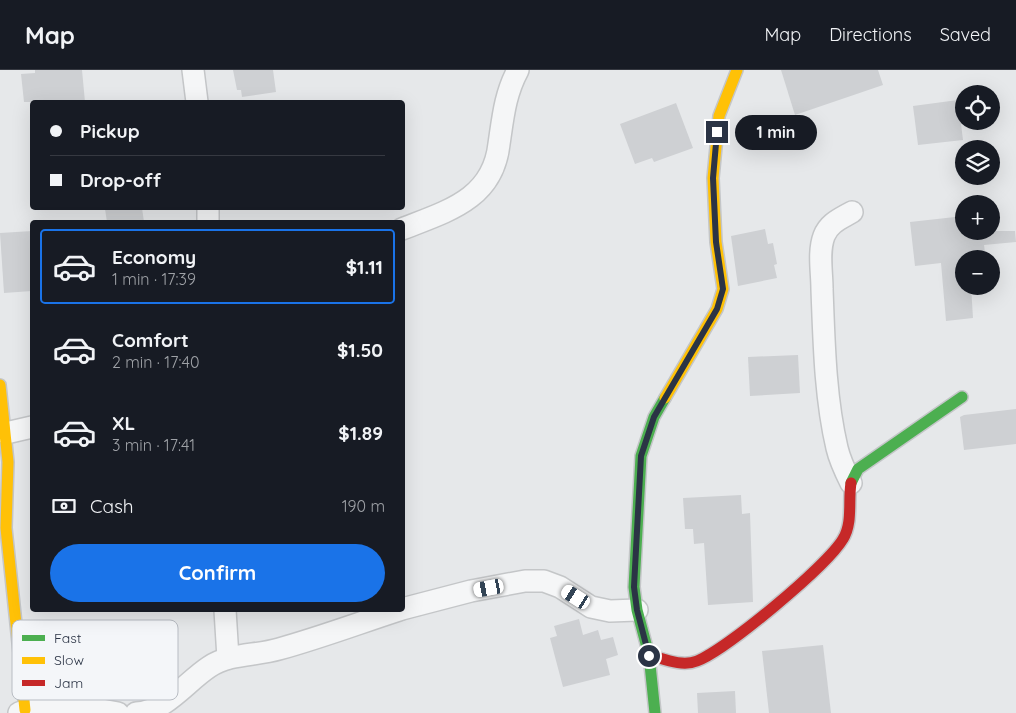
<!DOCTYPE html>
<html lang="en">
<head>
<meta charset="utf-8">
<style>
	:root { --surface:#171b24; --page:#20242c; --text:#f1f3f6; --muted:#9ea1a6; --line:#363941; --accent:#1a73e8 }
	body { margin:0; font-family:Quicksand,sans-serif; background:var(--page); color:var(--text); height:100vh; display:flex; flex-direction:column; font-size:19px; white-space:nowrap }
	* { box-sizing:border-box; margin:0 }
	p { font-size:16px; color:var(--muted) }
	.icon { flex:none; width:28px; height:28px; fill:none; stroke:currentColor; stroke-width:2; stroke-linecap:round; stroke-linejoin:round }
	.map { position:relative; flex:1; overflow:hidden }
	.panel { position:absolute; left:30px; top:150px; width:375px; height:392px; display:flex; flex-direction:column; background:var(--surface); border-radius:5px; box-shadow:0 5px 20px #0002 }
	.panel>* { flex:none }
	.banner { position:absolute; left:30px; top:30px; width:375px; height:110px; border-radius:5px; box-shadow:0 5px 20px #0002; display:grid; align-content:center; height:110px; padding:0 20px; background:var(--surface) }
	.buttons { position:absolute; left:955px; top:15px; display:grid; gap:10px }
	.buttons a { display:grid; place-items:center; width:45px; height:45px; border-radius:50%; background:var(--surface); box-shadow:0 5px 20px #0002; font-size:25px }
	.end { position:absolute; width:22px; height:22px; margin:-11px; border:6px solid #2b3445; background:#fff; box-shadow:0 0 0 2px #fff }
	.from { border-radius:50% }
	.bubble { position:absolute; height:35px; border-radius:18px; background:var(--surface); box-shadow:0 5px 20px #0002; font-size:16px; font-weight:700; line-height:35px; text-align:center }
	.car { position:absolute; width:15px; height:30px; margin:-15px -8px; border-radius:6px; box-shadow:0 0 4px 1px #0007; background:linear-gradient(#fff 24%,#345 0 40%,#fff 0 76%,#345 0 86%,#fff 0) }
	.banner b { display:flex; align-items:center; gap:18px; height:48px; font-size:19px }
	.banner b+b { border-top:1px solid var(--line) }
	.banner i { width:12px; height:12px; background:var(--text) }
	ul { padding:9px 0 0; list-style:none }
	li { display:flex; align-items:center; gap:15px; height:75px; margin:0 10px 8px; padding:0 10px; border:2px solid transparent; border-radius:5px }
	li div { flex:1 }
	li b { display:block; font-size:19px }
	li em { font-style:normal; font-weight:700 }
	li.on { border-color:var(--accent) }
	li>.icon { width:45px; height:45px; stroke-width:1.5 }
	.pay { display:flex; align-items:center; gap:12px; height:55px; padding:0 20px; font-size:19px }
	.pay p { margin-inline-start:auto }
	.primary-button { display:flex; gap:10px; margin-top:auto; padding:10px 20px }
	.primary-button a { flex:1; height:58px; border-radius:30px; background:var(--accent); color:#fff; font-size:20px; font-weight:700; line-height:58px; text-align:center }
	header { display:flex; align-items:center; gap:30px; box-sizing:border-box; height:70px; padding:0 25px; background:var(--surface); border-bottom:1px solid var(--line) }
	header strong { font-size:24px }
	nav { display:flex; gap:28px; margin-inline-start:auto; font-size:18px }
	.map>svg:first-child { display:block }
	.building { fill:#ced0d3 }
	.lines { fill:none; stroke-linecap:round; stroke-linejoin:round }
	.street-casing { stroke:#c4c6c8; stroke-width:24 }
	.fast-casing { stroke:#c4c6c8; stroke-width:14 }
	.slow-casing { stroke:#c4c6c8; stroke-width:14 }
	.jam-casing { stroke:#c4c6c8; stroke-width:14 }
	.street { stroke:#f5f6f7; stroke-width:21 }
	.fast { stroke:#4caf50; stroke-width:11 }
	.slow { stroke:#ffc107; stroke-width:11 }
	.jam { stroke:#c62828; stroke-width:11 }
	.route { stroke:#2b3445; stroke-width:6 }
	.key { fill:#f4f6f9; stroke:#b8bcc3; stroke-width:1 }
	.key-label { font-size:14px; fill:#2b3445 }
</style>
</head>
<body>
<header>
<strong>Map</strong>
<nav><a>Map</a><a>Directions</a><a>Saved</a></nav>
</header>
<div class="map">
<svg width="1016" height="643" viewBox="0 0 1016 643">
	<rect width="100%" height="100%" fill="#e6e8ea"/>
	<!-- building -->
	<g class="building">
		<polygon points="35,0 82,0 85,32 24,32 21,4 35,3"/>
		<polygon points="233,0 273,0 276,22 242,27 241,20 237,20"/>
		<polygon points="781,0 878,0 883,15 795,45"/>
		<polygon points="958,30 963,70 918,75 913,36"/>
		<polygon points="676,33 693,78 654,92 652,88 635,94 620,54"/>
		<polygon points="113,138 142,138 144,152 107,152 105,139"/>
		<polygon points="964,146 964,161 1015,161 1016,172 984,175 986,189 964,189 964,216 971,216 973,248 946,251 941,193 915,196 910,152"/>
		<polygon points="765,159 768,174 773,173 777,194 774,195 777,208 738,216 731,166"/>
		<polygon points="32,161 32,221 4,223 0,163"/>
		<polygon points="798,285 800,323 750,326 748,287"/>
		<polygon points="1016,339 1016,374 964,380 960,347 964,345"/>
		<polygon points="741,425 742,444 750,443 753,532 708,535 704,473 694,474 693,459 685,459 683,428"/>
		<polygon points="579,549 583,565 598,560 601,570 613,567 618,585 606,589 610,605 563,617 550,568 557,566 554,556"/>
		<polygon points="823,575 831,643 769,643 762,581"/>
		<polygon points="735,621 736,643 698,643 697,623"/>
	</g>
	<g class="lines">
		<!-- street casing -->
		<g class="street-casing">
			<g id="street">
				<polyline points="193,0 197,32"/>
				<polyline points="208,138 208,152"/>
				<path d="M402 159C448 141 493 129 499 74 503 47 505 24 518 0"/>
				<polyline points="6,363 32,357"/>
				<path d="M851 413C845 401 840 391 837 378 825 327 824 271 822 219 822 202 818 182 824 166 829 153 840 149 852 142"/>
				<polyline points="402,539 471,521 525,511 544,511 560,517 591,537 610,541 637,540"/>
				<polyline points="225,540 228,588"/>
				<path d="M19 643C52 629 84 637 118 643"/>
				<path d="M136 643C165 642 186 612 209 597 230 583 255 586 279 579 319 568 359 553 399 540"/>
			</g>
		</g>
		<!-- fast casing -->
		<g class="fast-casing">
			<g id="fast">
				<polyline points="851,413 858,399 962,327"/>
				<polyline points="655,643 649,585 637,540 634,517 641,386 654,347 665,328"/>
			</g>
		</g>
		<!-- slow casing -->
		<g class="slow-casing">
			<g id="slow">
				<polyline points="0,315 8,392 6,458 25,640"/>
				<polyline points="665,328 717,239 723,219 716,172 713,108 719,46 737,0"/>
			</g>
		</g>
		<!-- jam casing -->
		<g class="jam-casing">
			<path id="jam" d="M649 585C664 589 682 597 697 591 726 580 827 496 843 469 853 453 848 431 851 413"/>
		</g>
		<!-- street -->
		<use href="#street" class="street"/>
		<!-- fast -->
		<use href="#fast" class="fast"/>
		<!-- slow -->
		<use href="#slow" class="slow"/>
		<!-- jam -->
		<use href="#jam" class="jam"/>
	</g>
	<g class="lines">
		<!-- route -->
		<polyline class="route" points="649,586 637,540 634,517 641,386 654,347 717,239 723,219 716,172 713,108 717,62"/>
	</g>
	<!-- legend -->
	<rect x="12" y="550" width="166" height="80" rx="8" class="key"/>
	<rect x="22" y="565" width="23" height="6" fill="#4caf50"/>
	<rect x="22" y="587" width="23" height="7" fill="#ffc107"/>
	<rect x="22" y="610" width="23" height="6" fill="#c62828"/>
	<g class="key-label">
		<text x="54" y="573">Fast</text>
		<text x="54" y="595">Slow</text>
		<text x="54" y="618">Jam</text>
	</g>
</svg>
<div class="buttons">
<a><svg class="icon" aria-label="locate" viewBox="0 0 24 24"><circle cx="12" cy="12" r="6"/><path d="M12 2v4M12 18v4M2 12h4M18 12h4"/></svg></a>
<a><svg class="icon" aria-label="layers" viewBox="0 0 24 24"><path d="M12 4l9 5-9 5-9-5zM3 14l9 5 9-5"/></svg></a>
<a>+</a>
<a>−</a>
</div>
<i class="end from" style="left:649px;top:586px"></i>
<i class="end" style="left:717px;top:62px"></i>
<div class="bubble" style="left:735px;top:45px;width:82px">1 min</div>
<i class="car" style="left:489px;top:518px;rotate:260deg"></i>
<i class="car" style="left:576px;top:527px;rotate:302deg"></i>
<div class="banner">
<b><i class="from"></i>Pickup</b>
<b><i></i>Drop-off</b>
</div>
<section class="panel">
<ul>
<li class="on"><svg class="icon" aria-label="car" viewBox="0 0 24 24"><path d="M5 17H2v-5l4-1 3-4h7l3 4 3 1v5h-3M9 17h6M6 11h13"/><circle cx="7" cy="17" r="2"/><circle cx="17" cy="17" r="2"/></svg><div><b>Economy</b><p>1 min · 17:39</p></div><em>$1.11</em></li>
<li><svg class="icon" aria-label="car" viewBox="0 0 24 24"><path d="M5 17H2v-5l4-1 3-4h7l3 4 3 1v5h-3M9 17h6M6 11h13"/><circle cx="7" cy="17" r="2"/><circle cx="17" cy="17" r="2"/></svg><div><b>Comfort</b><p>2 min · 17:40</p></div><em>$1.50</em></li>
<li><svg class="icon" aria-label="car" viewBox="0 0 24 24"><path d="M5 17H2v-5l4-1 3-4h7l3 4 3 1v5h-3M9 17h6M6 11h13"/><circle cx="7" cy="17" r="2"/><circle cx="17" cy="17" r="2"/></svg><div><b>XL</b><p>3 min · 17:41</p></div><em>$1.89</em></li>
</ul>
<div class="pay"><svg class="icon" aria-label="cash" viewBox="0 0 24 24"><path d="M3 7h18v10H3z"/><circle cx="12" cy="12" r="2"/></svg>Cash<p>190 m</p></div>
<div class="primary-button"><a>Confirm</a></div>
</section>
</div>
</body>
</html>
